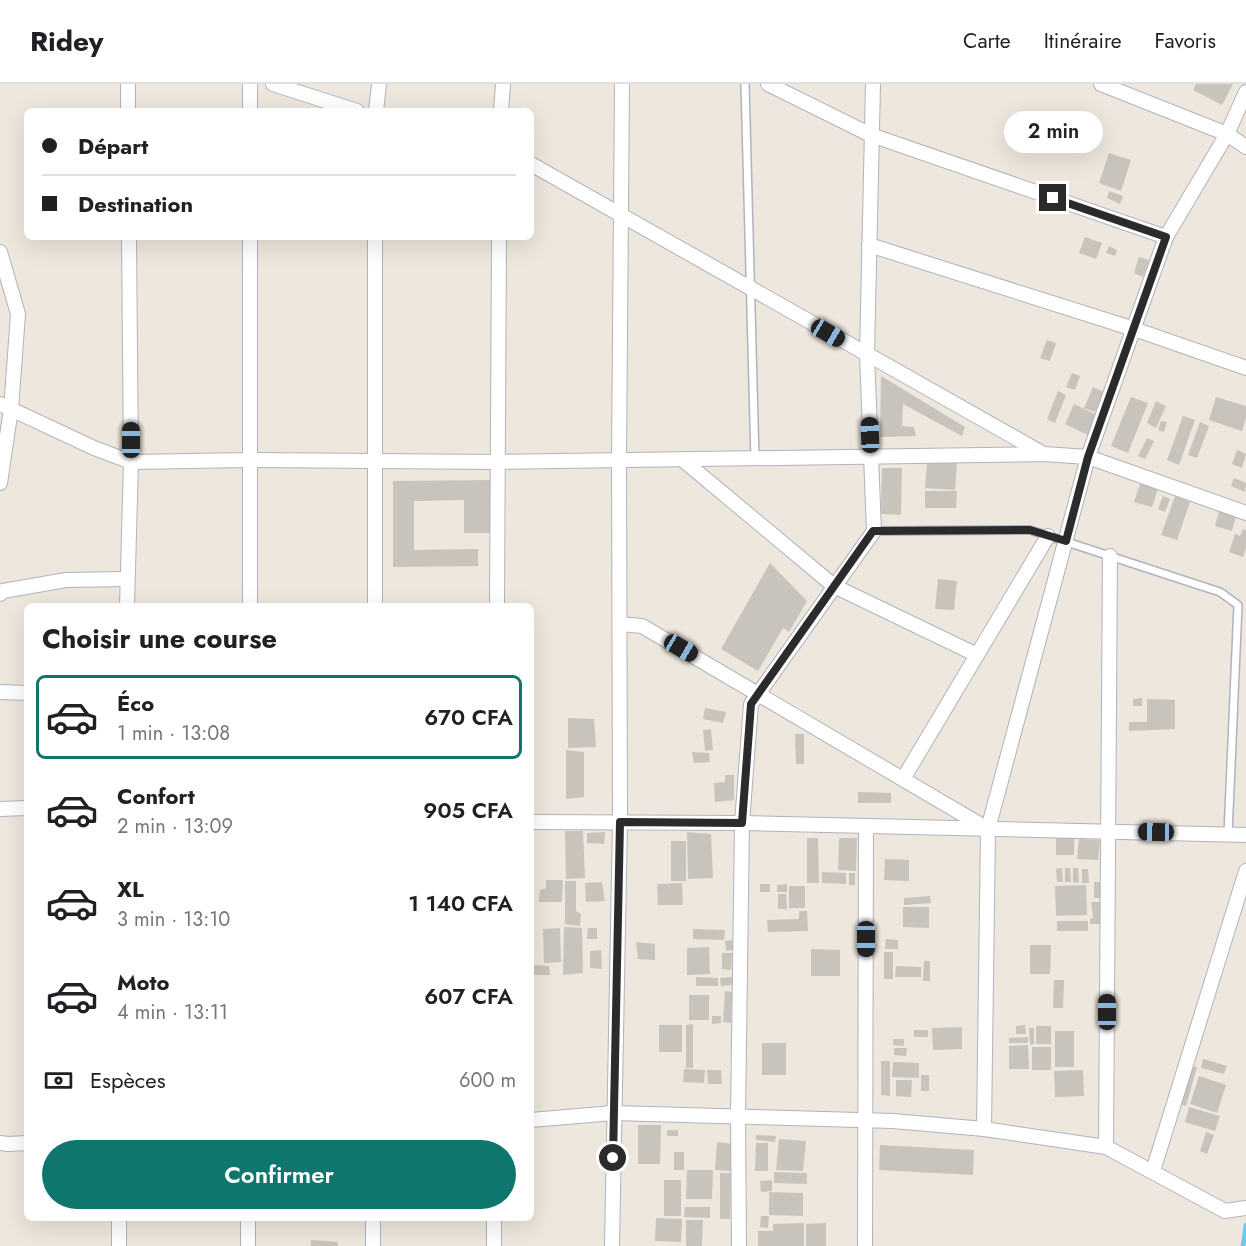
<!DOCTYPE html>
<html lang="fr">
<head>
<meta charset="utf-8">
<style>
	:root { --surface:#fff; --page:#f2f2f2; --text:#202124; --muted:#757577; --line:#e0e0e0; --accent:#0f766e }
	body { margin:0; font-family:Jost,sans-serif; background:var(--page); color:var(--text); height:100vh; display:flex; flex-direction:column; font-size:22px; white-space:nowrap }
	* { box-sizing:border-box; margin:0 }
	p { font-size:20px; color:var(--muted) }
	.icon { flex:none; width:33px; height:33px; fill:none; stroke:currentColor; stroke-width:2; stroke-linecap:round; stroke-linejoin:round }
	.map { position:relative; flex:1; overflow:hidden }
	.details { position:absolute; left:24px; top:519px; width:510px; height:618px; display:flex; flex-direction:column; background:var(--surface); border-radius:9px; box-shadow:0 6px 24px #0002 }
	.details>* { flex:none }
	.banner { position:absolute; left:24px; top:24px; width:510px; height:132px; border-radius:9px; box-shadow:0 6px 24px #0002; display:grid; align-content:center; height:132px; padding:0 18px; background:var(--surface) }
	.end { position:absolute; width:27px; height:27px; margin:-14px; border:8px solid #2b2b2b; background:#fff; box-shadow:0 0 0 3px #fff }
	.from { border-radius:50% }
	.bubble { position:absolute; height:42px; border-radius:21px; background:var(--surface); box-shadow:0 6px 24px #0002; font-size:20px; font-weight:600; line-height:42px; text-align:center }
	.car { position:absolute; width:18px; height:36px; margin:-18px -9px; border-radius:8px; box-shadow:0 0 4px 2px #0007; background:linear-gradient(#222 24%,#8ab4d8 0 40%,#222 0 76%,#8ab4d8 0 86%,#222 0) }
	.banner b { display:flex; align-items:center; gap:21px; height:57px; font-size:22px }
	.banner b+b { border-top:2px solid var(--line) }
	.banner i { width:15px; height:15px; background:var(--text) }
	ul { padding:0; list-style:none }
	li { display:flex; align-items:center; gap:18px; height:84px; margin:0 12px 9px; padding:0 6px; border:3px solid transparent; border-radius:9px }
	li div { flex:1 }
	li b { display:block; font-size:22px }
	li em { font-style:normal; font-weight:600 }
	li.selected { border-color:var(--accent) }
	li>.icon { width:54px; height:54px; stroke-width:1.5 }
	h2 { padding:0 18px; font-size:27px; line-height:72px }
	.pay { display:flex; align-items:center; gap:15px; height:66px; padding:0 18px; font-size:22px }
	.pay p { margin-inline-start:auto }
	.primary-button { display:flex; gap:12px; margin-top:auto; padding:12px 18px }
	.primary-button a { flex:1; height:69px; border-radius:36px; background:var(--accent); color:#fff; font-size:24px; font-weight:600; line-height:69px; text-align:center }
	header { display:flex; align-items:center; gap:36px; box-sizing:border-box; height:84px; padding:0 30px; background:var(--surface); border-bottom:2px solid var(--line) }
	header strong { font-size:28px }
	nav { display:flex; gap:33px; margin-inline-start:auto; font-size:21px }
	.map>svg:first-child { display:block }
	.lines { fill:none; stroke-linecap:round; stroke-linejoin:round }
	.stream { stroke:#6ec7f0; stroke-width:4.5 }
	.building { fill:#c8c4bc }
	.lane-casing { stroke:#b1b2bf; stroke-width:10 }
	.street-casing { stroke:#b1b2bf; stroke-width:16 }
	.lane { stroke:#fff; stroke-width:7 }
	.street { stroke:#fff; stroke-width:14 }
	.route { stroke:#2b2b2b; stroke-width:8 }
</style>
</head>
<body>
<header>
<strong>Ridey</strong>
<nav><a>Carte</a><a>Itinéraire</a><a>Favoris</a></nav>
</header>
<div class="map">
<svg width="1246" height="1162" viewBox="0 0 1246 1162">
	<rect width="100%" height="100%" fill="#ede7dd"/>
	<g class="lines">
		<!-- stream -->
		<polyline class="stream" points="1243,1162 1246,1141"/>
	</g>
	<!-- building -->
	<g class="building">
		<polygon points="1196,0 1233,0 1222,21 1193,6"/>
		<polygon points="1109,69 1131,76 1121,107 1099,99"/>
		<polygon points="1109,107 1123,112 1120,120 1107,114"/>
		<polygon points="1085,153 1102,159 1096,175 1079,169"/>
		<polygon points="1109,162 1117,166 1115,172 1106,169"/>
		<polygon points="1139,173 1149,176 1143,193 1134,189"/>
		<polygon points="1047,256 1056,259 1050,277 1040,274"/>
		<polygon points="1072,289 1080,292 1075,306 1066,303"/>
		<polygon points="881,292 965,343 962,352 903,320 902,342 914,343 916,352 880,353"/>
		<polygon points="1093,303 1104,308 1095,328 1084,324"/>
		<polygon points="1058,307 1066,311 1055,339 1047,335"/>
		<polygon points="1131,313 1148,319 1128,369 1111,362"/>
		<polygon points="1216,313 1246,322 1246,334 1242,347 1209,336"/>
		<polygon points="1156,317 1166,322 1156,344 1147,339"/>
		<polygon points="1074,320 1097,331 1088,351 1065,340"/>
		<polygon points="1183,332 1195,336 1179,381 1167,376"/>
		<polygon points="1161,337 1167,338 1164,348 1158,346"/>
		<polygon points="1200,338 1209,342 1197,374 1188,371"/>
		<polygon points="1147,354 1154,357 1145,375 1138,372"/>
		<polygon points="1237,366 1246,370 1242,384 1232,380"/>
		<polygon points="927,377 957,379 955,406 925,404"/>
		<polygon points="882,384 902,384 901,431 881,430"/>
		<polygon points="1234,394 1246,399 1245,408 1231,402"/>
		<polygon points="494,396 494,449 464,449 464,416 414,417 414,466 478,465 478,482 393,483 393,397"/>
		<polygon points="1140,400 1158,405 1152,423 1134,418"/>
		<polygon points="925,407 957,407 956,424 925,424"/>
		<polygon points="1163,412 1170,415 1165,428 1158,425"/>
		<polygon points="1175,412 1190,418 1177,456 1161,451"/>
		<polygon points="1219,427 1236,432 1232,447 1215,442"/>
		<polygon points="1243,445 1246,446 1246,464 1243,473 1229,468 1235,450 1240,452"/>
		<polygon points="770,479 807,517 789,548 783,544 758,587 721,565"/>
		<polygon points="938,495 957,497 954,526 935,525"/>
		<polygon points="1142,614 1142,622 1133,622 1133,615"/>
		<polygon points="1147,615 1175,616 1175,645 1129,647 1129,638 1147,638"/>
		<polygon points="705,624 726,628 723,639 703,635"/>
		<polygon points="568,634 594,635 596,663 568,664"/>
		<polygon points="711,645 713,666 705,667 703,646"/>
		<polygon points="795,650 804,650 804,680 796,680"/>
		<polygon points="566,666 584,668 584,713 566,715"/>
		<polygon points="692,668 709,669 710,678 694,679"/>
		<polygon points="725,691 734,691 734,716 715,718 714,699 725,698"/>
		<polygon points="858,708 891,709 891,719 858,719"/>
		<polygon points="565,747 583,747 585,794 566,795"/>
		<polygon points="605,748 604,760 587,759 587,749"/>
		<polygon points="687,748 711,750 713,794 688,795"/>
		<polygon points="807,754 818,754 819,799 807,799"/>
		<polygon points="839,754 857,754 856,787 838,786"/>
		<rect x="1056" y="754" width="18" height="17"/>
		<polygon points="1079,755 1100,756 1098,776 1077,775"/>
		<rect x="671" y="757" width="15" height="40"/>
		<polygon points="885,775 909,776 909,797 884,796"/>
		<polygon points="1062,784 1063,798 1057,798 1056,785"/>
		<polygon points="1065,784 1070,784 1071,798 1065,798"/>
		<polygon points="1073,784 1078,784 1079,798 1073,799"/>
		<polygon points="1082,785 1088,785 1089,799 1082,799"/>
		<polygon points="822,788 846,789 846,800 822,799"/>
		<rect x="849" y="789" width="6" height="12"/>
		<polygon points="546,796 563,796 562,818 539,818 540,806 546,804"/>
		<polygon points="565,797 576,797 576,827 581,830 580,842 565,840"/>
		<polygon points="602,798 605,817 586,818 585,799"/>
		<rect x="1094" y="798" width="11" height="16"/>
		<polygon points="682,799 683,821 658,821 657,800"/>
		<rect x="760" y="800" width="10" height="8"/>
		<polygon points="787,800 787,808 777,808 777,801"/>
		<polygon points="1086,801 1087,831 1056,832 1055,802"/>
		<rect x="789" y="802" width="16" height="22"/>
		<polygon points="778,810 786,810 787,825 778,825"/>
		<polygon points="930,812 931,819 904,821 904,814"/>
		<polygon points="1091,818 1102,818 1101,840 1090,840 1090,835 1093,834"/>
		<polygon points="903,823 929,823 929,844 903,843"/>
		<polygon points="799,827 807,827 808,847 768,848 767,836 799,835"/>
		<rect x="1057" y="837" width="31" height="10"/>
		<polygon points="564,843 582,844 583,889 563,891"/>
		<polygon points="560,844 561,878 544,879 543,845"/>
		<polygon points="588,844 597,844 597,855 587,855"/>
		<polygon points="693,845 725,846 724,856 693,855"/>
		<polygon points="886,855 898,856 898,865 885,865"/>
		<polygon points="732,856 733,866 726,867 725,857"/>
		<polygon points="636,858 655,860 655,876 638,875"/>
		<polygon points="1030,861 1051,861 1050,890 1030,890"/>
		<polygon points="709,863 710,890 687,891 687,864"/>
		<polygon points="811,865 840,866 840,892 811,892"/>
		<polygon points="601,866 602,885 590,884 590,867"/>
		<rect x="884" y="868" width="9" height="27"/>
		<polygon points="722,869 732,869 731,886 722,885"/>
		<polygon points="924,877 930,877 930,897 923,897"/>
		<polygon points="531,881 549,882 550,891 531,891"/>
		<polygon points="896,882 921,883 921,893 895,893"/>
		<polygon points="696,893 718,894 718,902 696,902"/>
		<polygon points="732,893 732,901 721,902 720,894"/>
		<polygon points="1054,896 1064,896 1063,924 1053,924"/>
		<polygon points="725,907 732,908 731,939 723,938"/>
		<rect x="689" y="911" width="20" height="25"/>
		<polygon points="712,932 721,932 721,939 712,940"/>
		<polygon points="693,940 693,984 686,984 686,941"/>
		<rect x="659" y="941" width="23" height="27"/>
		<polygon points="1025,941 1026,950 1016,950 1016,942"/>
		<rect x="1036" y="942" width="15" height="18"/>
		<polygon points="962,943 962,965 933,966 932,944"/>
		<polygon points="1029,944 1034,944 1034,960 1030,961"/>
		<rect x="914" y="946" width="14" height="7"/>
		<rect x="1055" y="947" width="19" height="36"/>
		<polygon points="1028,953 1028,959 1009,959 1009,954"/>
		<polygon points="893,955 904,955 904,962 893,961"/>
		<rect x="762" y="959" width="24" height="32"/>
		<polygon points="1028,961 1029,985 1009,985 1009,962"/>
		<rect x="1032" y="963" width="19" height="23"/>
		<polygon points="894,964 907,964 906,972 894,971"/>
		<polygon points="1203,975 1227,982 1224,990 1201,984"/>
		<polygon points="881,977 890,977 890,1012 881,1011"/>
		<polygon points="893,978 919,979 919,994 892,993"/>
		<polygon points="1187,981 1197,983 1186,1022 1176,1020"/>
		<polygon points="684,985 705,986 704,999 683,998"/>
		<polygon points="707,986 721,986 722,1000 708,1000"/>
		<polygon points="1083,986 1084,1012 1055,1013 1054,987"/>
		<rect x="921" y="991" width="8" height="16"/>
		<polygon points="1199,992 1226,1001 1217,1029 1190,1020"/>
		<polygon points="896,996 912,996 911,1013 896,1012"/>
		<polygon points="1189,1023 1220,1032 1215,1047 1185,1038"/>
		<polygon points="638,1041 661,1041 660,1080 638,1080"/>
		<rect x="667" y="1046" width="11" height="6"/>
		<polygon points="1206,1048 1214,1051 1207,1070 1200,1067"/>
		<polygon points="756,1051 776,1052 775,1058 756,1056"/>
		<polygon points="779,1055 806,1057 803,1087 776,1086"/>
		<polygon points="717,1058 733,1060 731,1087 715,1086"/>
		<polygon points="756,1059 768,1059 768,1087 755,1087"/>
		<polygon points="880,1061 974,1066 973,1091 879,1086"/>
		<rect x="674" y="1068" width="10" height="18"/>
		<polygon points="687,1086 713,1086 712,1115 686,1115"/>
		<polygon points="774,1088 807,1089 807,1100 774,1099"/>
		<polygon points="720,1089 731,1089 730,1135 720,1135"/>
		<rect x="664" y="1096" width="17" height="36"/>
		<polygon points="772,1096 772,1107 761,1108 760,1097"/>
		<polygon points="769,1108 803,1109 803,1132 769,1131"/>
		<polygon points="685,1123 710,1123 710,1134 684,1133"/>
		<polygon points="761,1132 769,1132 768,1144 760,1143"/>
		<polygon points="656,1134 682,1135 681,1158 655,1157"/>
		<polygon points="686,1136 703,1136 702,1162 686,1162"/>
		<polygon points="804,1139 804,1162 758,1162 758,1147 773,1147 773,1140"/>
		<polygon points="826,1139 826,1162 806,1162 806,1140"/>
		<polygon points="311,1156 338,1158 338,1162 311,1162"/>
	</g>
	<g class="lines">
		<!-- lane casing -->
		<g class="lane-casing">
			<g id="lane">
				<polyline points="745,0 755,375"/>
				<polyline points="874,447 1030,446 1220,508 1238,521 1228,750"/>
			</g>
		</g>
		<!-- street casing -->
		<g class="street-casing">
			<g id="street">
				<polyline points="128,0 128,27"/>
				<polyline points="273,0 357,27"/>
				<polyline points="768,0 871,51 1166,153"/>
				<polyline points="1101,0 1227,50 1246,63"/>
				<polyline points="250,27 250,0"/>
				<polyline points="376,27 379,0"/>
				<polyline points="501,27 503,0"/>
				<polyline points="531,80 1042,369"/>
				<polyline points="869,161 1134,245 1246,284"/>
				<polyline points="0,168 18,230 11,325 0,399"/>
				<polyline points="0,320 94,364 131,378 250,376 498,378 1044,370 1088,373 1246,429"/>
				<polyline points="683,376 834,502 977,571"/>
				<polyline points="0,510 3,507 66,496 127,495"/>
				<polyline points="127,522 131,378 129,153"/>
				<polyline points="250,522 250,153"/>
				<polyline points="375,522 375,153"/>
				<polyline points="497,522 499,153"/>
				<polyline points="620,540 642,542 986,744"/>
				<polyline points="0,608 27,609"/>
				<polyline points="903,695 1048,452"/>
				<polyline points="0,725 27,724"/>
				<polyline points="531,738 742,739 1246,751"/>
				<polyline points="531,1036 613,1029 893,1037 984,1045 1106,1063 1225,1127 1246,1124"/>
				<polyline points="984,1045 988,745 1088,373 1166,153 1227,50 1246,8"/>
				<polyline points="0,1059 8,1060 27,1059"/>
				<polyline points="1106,1063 1110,472"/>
				<polyline points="1153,1087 1246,787"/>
				<polyline points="119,1162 119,1134"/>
				<polyline points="248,1162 248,1134"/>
				<polyline points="373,1162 373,1134"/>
				<polyline points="494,1162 494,1134"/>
				<polyline points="612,1162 620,738 619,375 622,0"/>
				<polyline points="739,1162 738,1033 742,739 751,620 874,447 867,271 873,0"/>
				<polyline points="865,1162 866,742"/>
			</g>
		</g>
		<!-- lane -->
		<use href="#lane" class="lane"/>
		<!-- street -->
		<use href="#street" class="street"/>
	</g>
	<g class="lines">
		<!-- route -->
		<polyline class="route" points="613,1074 620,738 742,739 751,620 873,447 1030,446 1066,457 1088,373 1166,153 1053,114"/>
	</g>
</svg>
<i class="end from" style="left:613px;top:1074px"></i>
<i class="end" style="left:1053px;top:114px"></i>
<div class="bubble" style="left:1004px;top:27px;width:99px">2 min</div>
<i class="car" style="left:828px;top:249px;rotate:120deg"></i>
<i class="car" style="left:870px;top:351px;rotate:358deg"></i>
<i class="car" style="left:131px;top:356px;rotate:0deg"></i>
<i class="car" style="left:681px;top:564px;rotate:120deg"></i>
<i class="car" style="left:1156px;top:748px;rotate:271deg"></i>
<i class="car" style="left:866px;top:855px;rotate:180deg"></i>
<i class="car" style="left:1107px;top:928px;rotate:0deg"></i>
<div class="banner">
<b><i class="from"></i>Départ</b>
<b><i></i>Destination</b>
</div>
<section class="details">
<h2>Choisir une course</h2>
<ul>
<li class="selected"><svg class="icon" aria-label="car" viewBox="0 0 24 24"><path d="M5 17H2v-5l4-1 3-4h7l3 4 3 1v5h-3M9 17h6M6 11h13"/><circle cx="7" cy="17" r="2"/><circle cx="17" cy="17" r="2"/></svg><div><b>Éco</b><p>1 min · 13:08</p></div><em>670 CFA</em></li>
<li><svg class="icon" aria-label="car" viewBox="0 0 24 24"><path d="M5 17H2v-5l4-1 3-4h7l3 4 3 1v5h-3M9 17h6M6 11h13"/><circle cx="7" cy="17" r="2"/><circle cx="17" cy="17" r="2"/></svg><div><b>Confort</b><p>2 min · 13:09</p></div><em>905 CFA</em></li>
<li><svg class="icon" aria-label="car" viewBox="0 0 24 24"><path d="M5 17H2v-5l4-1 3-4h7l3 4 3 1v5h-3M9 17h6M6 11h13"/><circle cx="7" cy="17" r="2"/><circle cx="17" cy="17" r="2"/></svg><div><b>XL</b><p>3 min · 13:10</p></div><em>1 140 CFA</em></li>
<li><svg class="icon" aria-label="car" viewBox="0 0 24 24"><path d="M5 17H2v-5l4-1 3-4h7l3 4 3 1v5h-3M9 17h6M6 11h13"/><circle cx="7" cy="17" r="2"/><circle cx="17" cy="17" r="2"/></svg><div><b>Moto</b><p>4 min · 13:11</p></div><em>607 CFA</em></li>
</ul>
<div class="pay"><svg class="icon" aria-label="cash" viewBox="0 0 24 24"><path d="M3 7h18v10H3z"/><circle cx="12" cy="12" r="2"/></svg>Espèces<p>600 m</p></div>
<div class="primary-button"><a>Confirmer</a></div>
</section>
</div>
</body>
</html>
